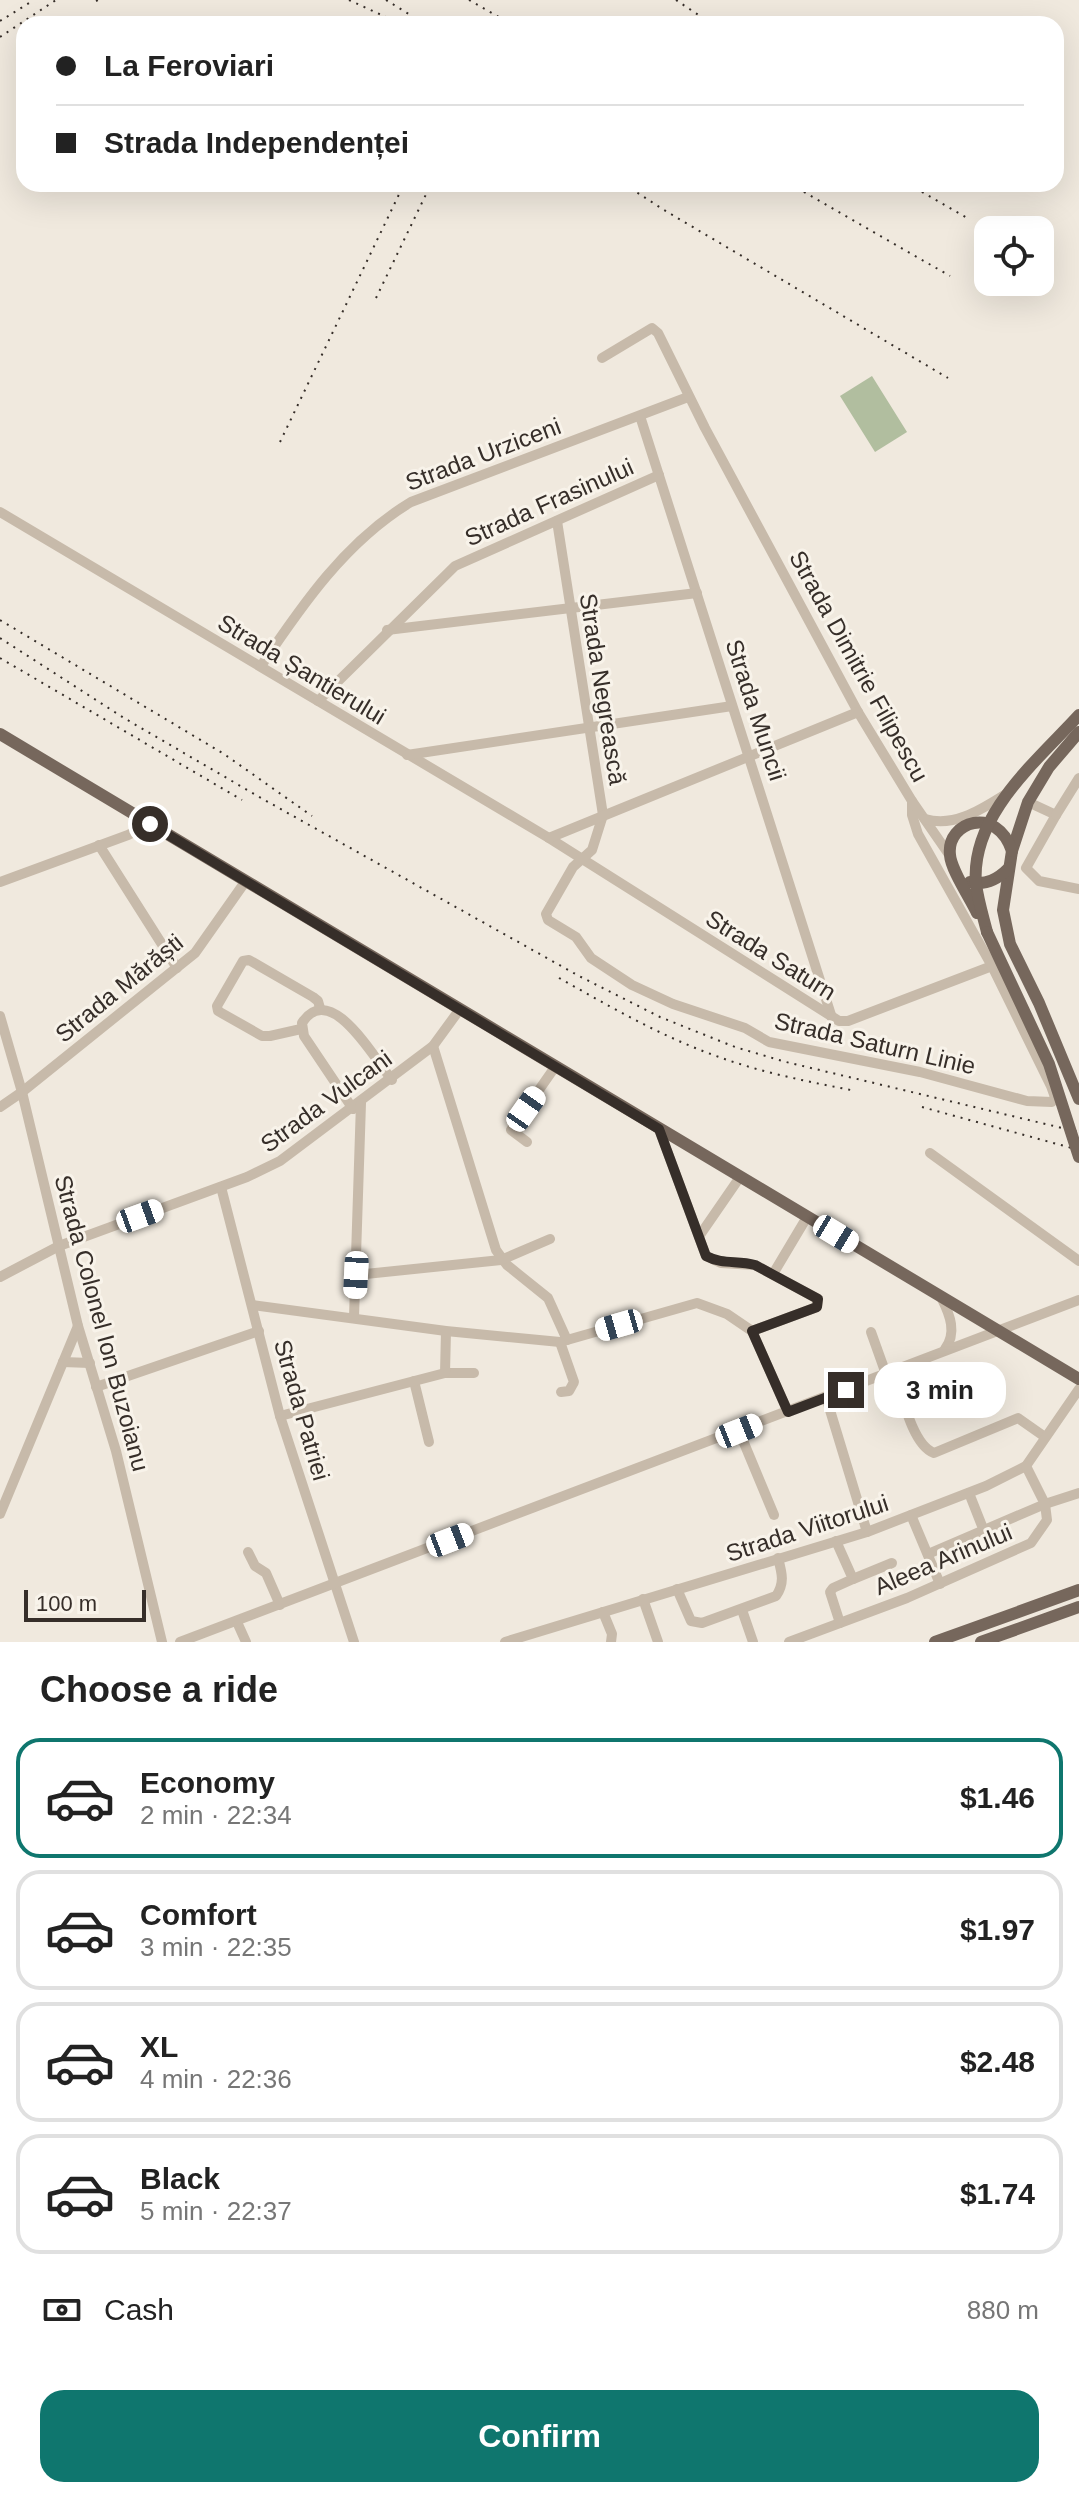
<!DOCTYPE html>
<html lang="en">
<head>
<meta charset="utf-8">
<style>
	:root { --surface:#fff; --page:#f6f6f6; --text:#222; --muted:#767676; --line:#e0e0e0; --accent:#0f766e }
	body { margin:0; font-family:Helvetica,sans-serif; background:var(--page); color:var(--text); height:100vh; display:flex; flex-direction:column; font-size:30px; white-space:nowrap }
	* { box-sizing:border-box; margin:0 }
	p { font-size:26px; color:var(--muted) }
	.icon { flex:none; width:44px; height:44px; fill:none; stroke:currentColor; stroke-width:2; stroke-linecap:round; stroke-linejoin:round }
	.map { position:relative; height:1642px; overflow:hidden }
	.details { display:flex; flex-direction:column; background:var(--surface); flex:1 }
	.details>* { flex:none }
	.banner { position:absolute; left:16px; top:16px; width:1048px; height:176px; border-radius:24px; box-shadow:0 8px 32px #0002; display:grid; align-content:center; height:176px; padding:0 40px; background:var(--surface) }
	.fabs { position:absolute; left:974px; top:216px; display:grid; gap:16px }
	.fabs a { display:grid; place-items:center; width:80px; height:80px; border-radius:16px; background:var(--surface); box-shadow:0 8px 32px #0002; font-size:40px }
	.scale { position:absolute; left:24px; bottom:20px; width:122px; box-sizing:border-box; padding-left:8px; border:4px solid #362e29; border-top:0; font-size:22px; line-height:28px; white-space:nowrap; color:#362e29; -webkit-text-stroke:6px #f8f3ea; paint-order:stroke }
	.end { position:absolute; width:36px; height:36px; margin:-18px; border:10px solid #362e29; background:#fff; box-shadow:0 0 0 4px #fff }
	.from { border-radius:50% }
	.bubble { position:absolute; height:56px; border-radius:24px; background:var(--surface); box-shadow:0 8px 32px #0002; font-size:26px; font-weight:800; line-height:56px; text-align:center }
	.car { position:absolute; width:24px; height:48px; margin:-24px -12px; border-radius:10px; box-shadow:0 0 6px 2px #0007; background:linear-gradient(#fff 24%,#345 0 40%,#fff 0 76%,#345 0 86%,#fff 0) }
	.banner b { display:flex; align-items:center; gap:28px; height:76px; font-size:30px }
	.banner b+b { border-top:2px solid var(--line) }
	.banner i { width:20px; height:20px; background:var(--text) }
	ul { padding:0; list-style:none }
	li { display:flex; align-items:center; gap:24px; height:120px; margin:0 16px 12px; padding:0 24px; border:4px solid var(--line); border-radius:24px }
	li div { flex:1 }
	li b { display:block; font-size:30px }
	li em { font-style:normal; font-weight:800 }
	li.on { border-color:var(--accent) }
	li>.icon { width:72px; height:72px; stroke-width:1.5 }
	h2 { padding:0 40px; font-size:36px; line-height:96px }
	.pay { display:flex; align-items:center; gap:20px; height:88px; padding:0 40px; font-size:30px }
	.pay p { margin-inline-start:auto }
	.primary-button { display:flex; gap:16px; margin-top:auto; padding:16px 40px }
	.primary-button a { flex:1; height:92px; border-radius:24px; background:var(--accent); color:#fff; font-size:32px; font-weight:800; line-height:92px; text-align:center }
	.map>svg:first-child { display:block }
	.green { fill:#b1be9f }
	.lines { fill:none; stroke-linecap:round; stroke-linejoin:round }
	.minor { stroke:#c7baaa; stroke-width:10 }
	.major { stroke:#76675c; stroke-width:12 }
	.rail { stroke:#362e29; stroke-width:2; stroke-dasharray:2 6; stroke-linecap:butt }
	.major-bridge { stroke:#76675c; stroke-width:12 }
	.route { stroke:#362e29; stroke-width:10 }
	.labels { text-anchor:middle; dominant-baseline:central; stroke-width:6; stroke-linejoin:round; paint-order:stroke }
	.street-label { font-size:24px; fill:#362e29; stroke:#f8f3ea }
</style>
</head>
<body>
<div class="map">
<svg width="1079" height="1642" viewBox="0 0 1079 1642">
	<rect width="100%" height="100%" fill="#f0e9de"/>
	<!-- green -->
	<polygon class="green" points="872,376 907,432 875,452 840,396"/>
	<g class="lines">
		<!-- minor -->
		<g class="minor">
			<polyline points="640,416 832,1018"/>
			<polyline points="0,512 549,838 839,1021 848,1021 992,966"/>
			<polyline points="557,521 603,815 592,850 573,867 546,914 548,920 576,937 591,958 632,985 673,1004 745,1028 769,1042 920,1072 1027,1101 1052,1102 1055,1097 1051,1086 992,966 918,834 912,815 912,801 858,712 705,428 658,333 652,328 602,358"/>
			<polyline points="387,630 697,593"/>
			<path d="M261 666C302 605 346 541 411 502L688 397"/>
			<polyline points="318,701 455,566 659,475"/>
			<polyline points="407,755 732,706"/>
			<polyline points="912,801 950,856"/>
			<polyline points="1028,802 1056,815 1026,868 1039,881 1079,889"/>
			<polyline points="1056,815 1079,778"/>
			<path d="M925 819C954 828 982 809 1006 794"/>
			<polyline points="549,838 858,712"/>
			<polyline points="99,845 177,968"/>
			<polyline points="0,882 128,835 150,824"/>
			<polyline points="0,1016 22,1092 78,1326 116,1451 162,1642"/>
			<polyline points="301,1029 270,1036 262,1036 218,1011 217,1006 243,961 249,960 313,997 318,1001 320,1008"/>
			<polyline points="433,1046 496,1250 507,1265 548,1298 567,1340"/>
			<polyline points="0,1107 22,1092 195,953 245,882"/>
			<path d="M353 1109 304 1036 302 1023C330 979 374 1058 392 1080"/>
			<polyline points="659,1129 706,1256 721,1263 755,1265 818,1299 817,1307 752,1331"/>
			<polyline points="527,1142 511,1130 555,1067"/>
			<polyline points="930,1153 1079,1261"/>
			<polyline points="221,1187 280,1416 354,1642"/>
			<polyline points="700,1235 740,1177"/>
			<polyline points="773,1274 807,1217"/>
			<polyline points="356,1275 501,1260 550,1239"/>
			<polyline points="0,1277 59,1246 247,1177 280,1161 433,1046 460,1009"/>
			<path d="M942 1299C950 1315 957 1333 945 1349"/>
			<polyline points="252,1305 446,1331 560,1342 697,1303 727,1314 752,1331 788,1412"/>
			<polyline points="354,1317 361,1103"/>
			<polyline points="871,1332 886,1374"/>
			<polyline points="560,1342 574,1382 569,1391 561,1392"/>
			<polyline points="63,1362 90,1363"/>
			<path d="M894 1371C902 1394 912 1445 934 1453L1018 1418 1045 1437"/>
			<polyline points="445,1373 474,1373"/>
			<polyline points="414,1381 429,1442"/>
			<polyline points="96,1387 259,1331"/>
			<polyline points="826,1397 867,1532"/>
			<polyline points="280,1416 445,1373 446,1331"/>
			<polyline points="739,1431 774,1515"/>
			<polyline points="969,1493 984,1531"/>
			<polyline points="0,1514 78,1326"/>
			<polyline points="911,1515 940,1584"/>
			<polyline points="836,1541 853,1579 833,1588 830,1592 840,1623"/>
			<polyline points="248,1552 255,1566 266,1573 280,1605"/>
			<polyline points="928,1554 1045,1504 1079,1493"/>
			<polyline points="853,1579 892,1563"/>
			<path d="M677 1589 691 1621 702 1623 776 1596C785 1583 782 1573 778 1558"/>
			<polyline points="643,1599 658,1642"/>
			<polyline points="742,1610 753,1642"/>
			<polyline points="603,1612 612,1634 611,1642"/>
			<polyline points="237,1622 246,1642"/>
			<polyline points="180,1642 1079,1300"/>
			<polyline points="505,1642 867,1532 986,1486 1026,1466 1079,1389"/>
			<polyline points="789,1642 907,1598 1031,1543 1047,1520 1045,1504 1026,1466"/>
		</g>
		<!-- major -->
		<g class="major">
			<polyline points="1079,732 1049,767 1028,802 1012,851 1003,910 1010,944 1039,1003 1079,1099"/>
			<polyline points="0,734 1079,1379"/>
			<path d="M970 882C986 886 998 879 1009 868"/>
			<path d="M977 913C970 898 951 870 950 855 946 821 997 805 1012 851"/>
			<path d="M987 932C983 916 978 900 976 884 970 815 1037 761 1079 715"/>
			<polyline points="935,1642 1079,1590"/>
			<polyline points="981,1642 1079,1607"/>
		</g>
		<!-- rail -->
		<g class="rail">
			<polyline points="349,0 401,24"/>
			<polyline points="386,0 425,24"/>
			<polyline points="469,0 511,24"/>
			<polyline points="676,0 712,24"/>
			<polyline points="96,1 98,0"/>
			<polyline points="0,21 34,0"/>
			<polyline points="0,37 56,0"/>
			<polyline points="624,184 664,210 948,378"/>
			<polyline points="790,184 950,276"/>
			<polyline points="908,184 969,219"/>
			<polyline points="376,298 431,184"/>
			<polyline points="280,442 404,184"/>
			<polyline points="0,620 224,754 312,816"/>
			<polyline points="0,638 124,718 261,798 579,976 660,1017 735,1047 786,1062 1079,1132"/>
			<polyline points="0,658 242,800"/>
			<path d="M559 978C611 1007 662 1037 719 1057 763 1073 810 1082 856 1091"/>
			<polyline points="922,1107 1079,1150"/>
		</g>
		<!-- major-bridge -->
		<polyline class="major-bridge" points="987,932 1049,1064 1079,1157"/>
	</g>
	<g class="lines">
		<!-- route -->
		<path class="route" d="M150 824 659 1129 706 1256C723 1265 737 1260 755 1265L818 1299 817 1307 752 1331 788 1412 846 1390"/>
	</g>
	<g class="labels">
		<!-- street labels -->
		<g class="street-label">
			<text transform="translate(483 454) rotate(-21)">Strada Urziceni</text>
			<text transform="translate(549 502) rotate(-24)">Strada Frasinului</text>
			<text transform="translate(859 666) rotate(61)">Strada Dimitrie Filipescu</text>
			<text transform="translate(302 669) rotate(31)">Strada Șantierului</text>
			<text transform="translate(603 689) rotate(81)">Strada Negrească</text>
			<text transform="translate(756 710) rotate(72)">Strada Muncii</text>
			<text transform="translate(771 955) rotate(32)">Strada Saturn</text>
			<text transform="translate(119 988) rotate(-39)">Strada Mărăști</text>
			<text transform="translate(875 1043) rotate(13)">Strada Saturn Linie</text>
			<text transform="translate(326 1101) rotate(-36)">Strada Vulcani</text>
			<text transform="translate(102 1323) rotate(75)">Strada Colonel Ion Buzoianu</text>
			<text transform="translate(302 1410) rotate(74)">Strada Patriei</text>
			<text transform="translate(807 1528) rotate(-18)">Strada Viitorului</text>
			<text transform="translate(943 1559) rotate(-23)">Aleea Arinului</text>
		</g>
	</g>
</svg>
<div class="fabs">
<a><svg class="icon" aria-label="locate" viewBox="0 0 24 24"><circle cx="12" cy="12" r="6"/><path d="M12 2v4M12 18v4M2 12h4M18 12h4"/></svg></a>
</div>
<div class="scale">100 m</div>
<i class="end from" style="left:150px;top:824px"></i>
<i class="end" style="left:846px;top:1390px"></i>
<div class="bubble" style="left:874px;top:1362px;width:132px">3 min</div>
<i class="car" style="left:526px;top:1109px;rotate:35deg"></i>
<i class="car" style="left:140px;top:1216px;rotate:70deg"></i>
<i class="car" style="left:836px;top:1234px;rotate:121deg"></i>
<i class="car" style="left:356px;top:1275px;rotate:183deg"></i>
<i class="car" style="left:619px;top:1325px;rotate:254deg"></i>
<i class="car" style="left:739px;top:1431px;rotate:68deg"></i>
<i class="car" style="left:450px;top:1540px;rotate:69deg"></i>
<div class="banner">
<b><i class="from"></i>La Feroviari</b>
<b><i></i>Strada Independenței</b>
</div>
</div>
<section class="details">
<h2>Choose a ride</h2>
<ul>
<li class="on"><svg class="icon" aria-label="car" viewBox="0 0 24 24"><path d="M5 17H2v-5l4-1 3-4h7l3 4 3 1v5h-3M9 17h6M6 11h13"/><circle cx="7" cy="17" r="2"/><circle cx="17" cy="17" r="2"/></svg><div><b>Economy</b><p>2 min · 22:34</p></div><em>$1.46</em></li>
<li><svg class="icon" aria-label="car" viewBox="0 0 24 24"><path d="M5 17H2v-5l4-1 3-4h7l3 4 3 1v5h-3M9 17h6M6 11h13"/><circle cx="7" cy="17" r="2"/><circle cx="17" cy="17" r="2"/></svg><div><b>Comfort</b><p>3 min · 22:35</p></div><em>$1.97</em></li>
<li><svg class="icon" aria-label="car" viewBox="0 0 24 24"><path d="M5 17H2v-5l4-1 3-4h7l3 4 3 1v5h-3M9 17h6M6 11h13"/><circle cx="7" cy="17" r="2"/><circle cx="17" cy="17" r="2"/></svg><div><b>XL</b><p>4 min · 22:36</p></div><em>$2.48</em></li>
<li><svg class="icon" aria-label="car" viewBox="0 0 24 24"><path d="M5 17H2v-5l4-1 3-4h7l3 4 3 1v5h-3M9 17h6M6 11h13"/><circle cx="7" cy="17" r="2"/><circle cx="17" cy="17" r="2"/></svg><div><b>Black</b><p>5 min · 22:37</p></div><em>$1.74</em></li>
</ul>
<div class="pay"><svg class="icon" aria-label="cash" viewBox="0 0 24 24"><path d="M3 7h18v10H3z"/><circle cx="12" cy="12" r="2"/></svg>Cash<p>880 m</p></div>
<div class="primary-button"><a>Confirm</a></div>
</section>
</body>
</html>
